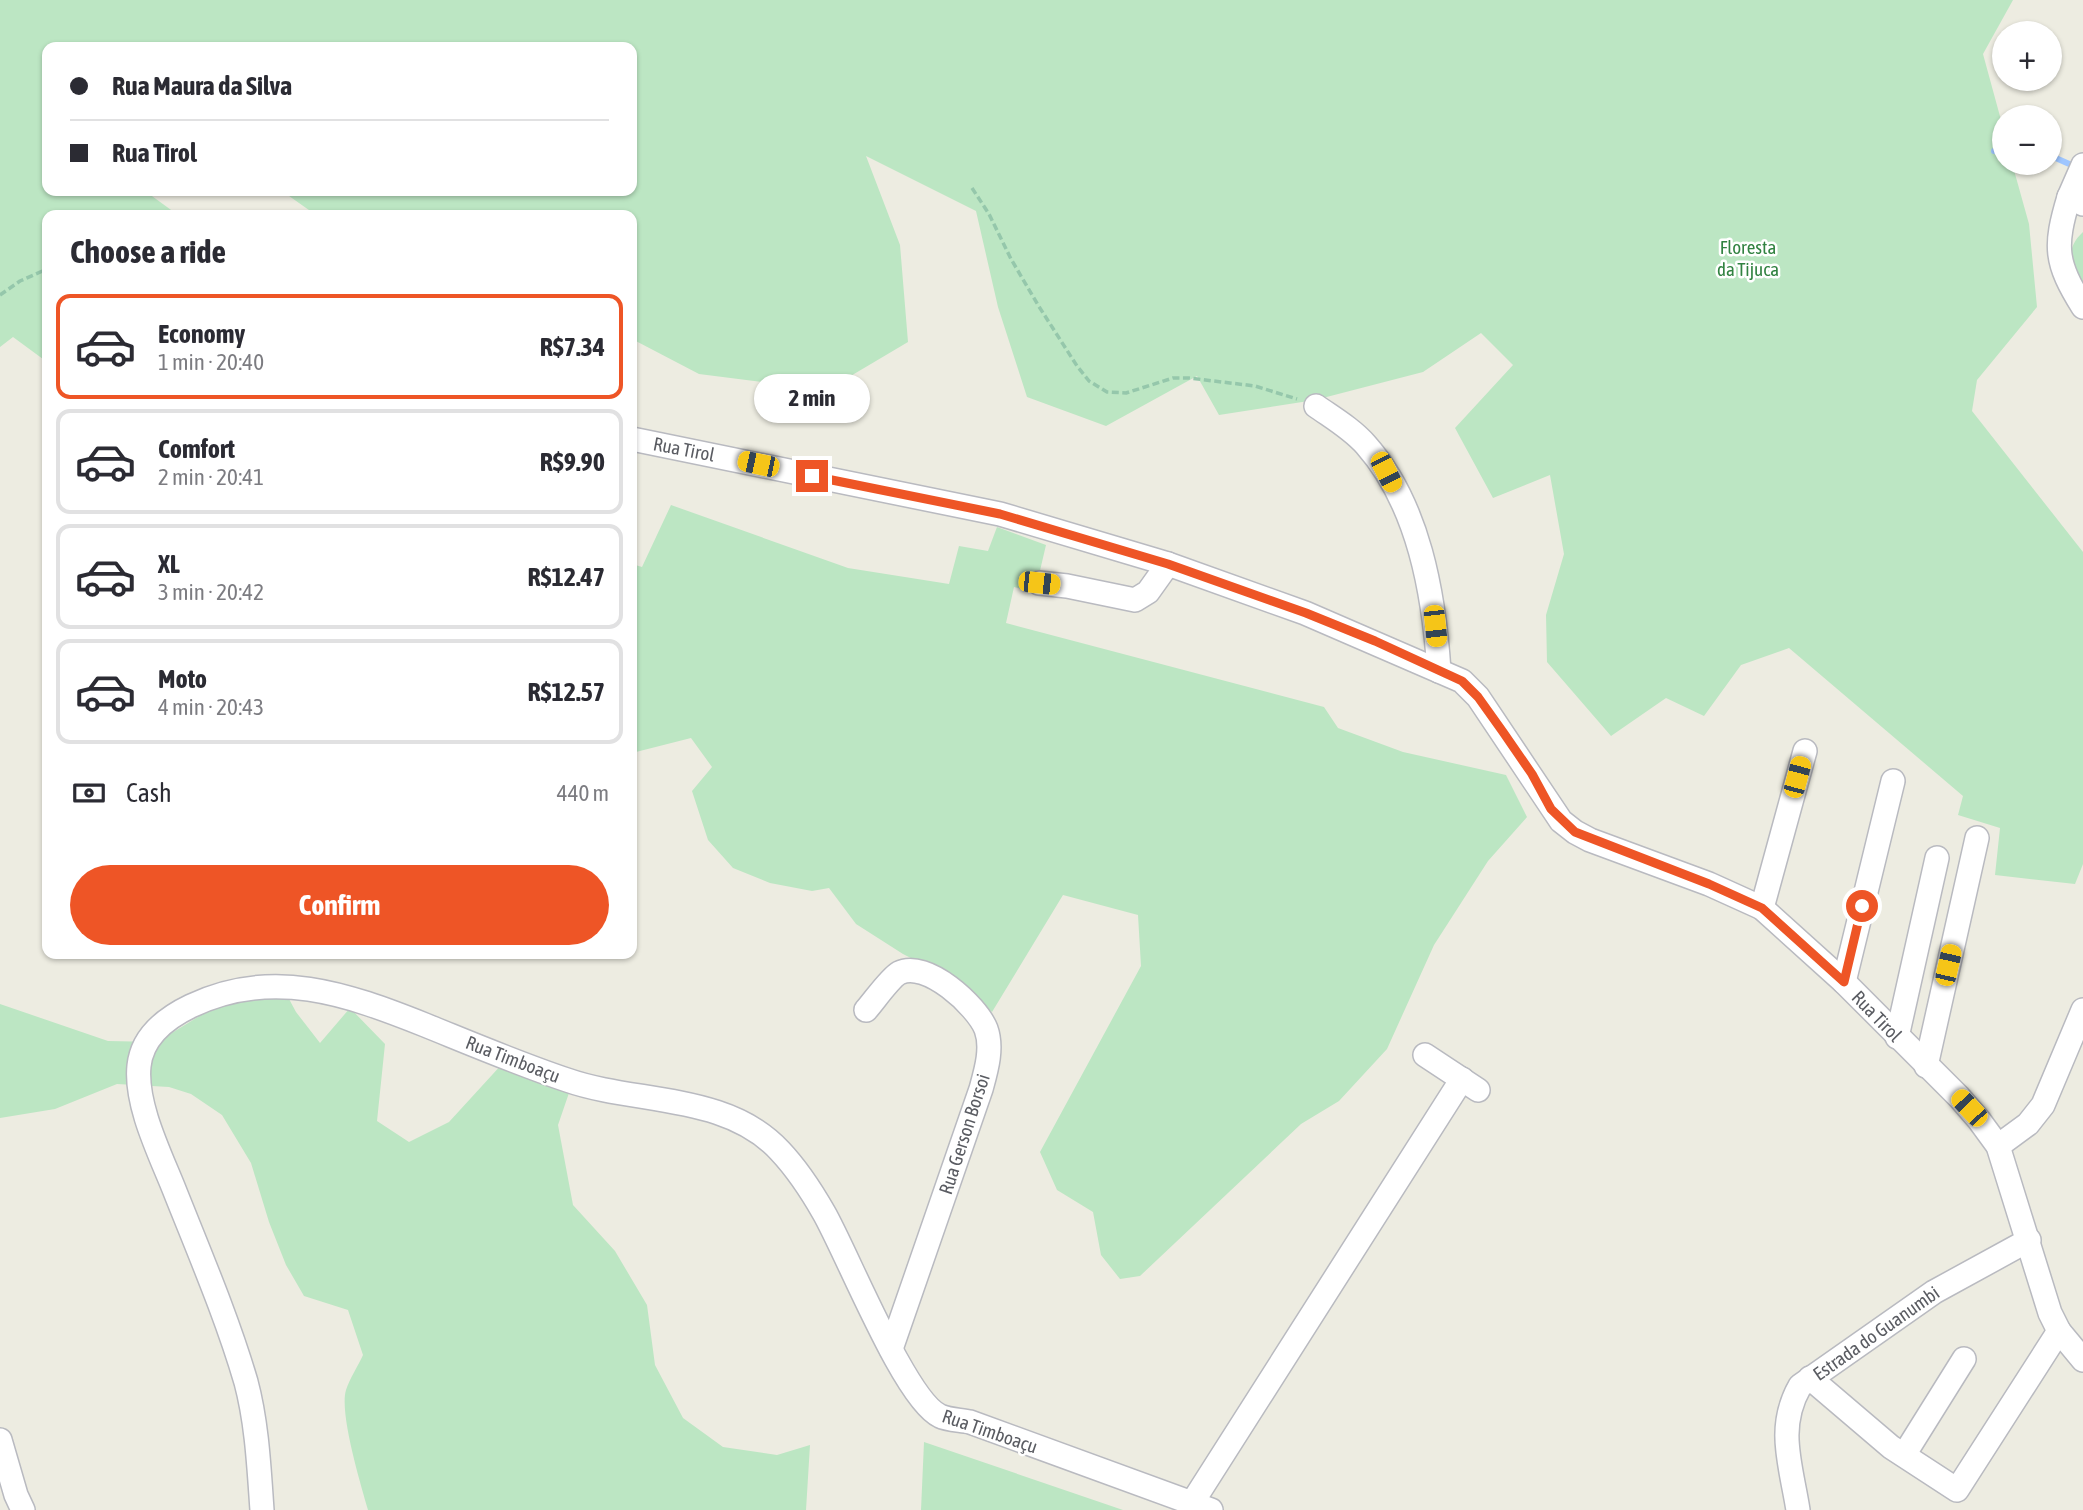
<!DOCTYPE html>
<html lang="en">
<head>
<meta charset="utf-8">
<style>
	:root { --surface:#fff; --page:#f2f2f3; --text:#2b2b33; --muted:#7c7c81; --line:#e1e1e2; --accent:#ee5526 }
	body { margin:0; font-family:"Asap Condensed",sans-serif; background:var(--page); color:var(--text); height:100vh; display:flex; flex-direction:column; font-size:26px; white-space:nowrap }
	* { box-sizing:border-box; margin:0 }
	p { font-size:23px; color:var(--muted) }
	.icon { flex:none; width:38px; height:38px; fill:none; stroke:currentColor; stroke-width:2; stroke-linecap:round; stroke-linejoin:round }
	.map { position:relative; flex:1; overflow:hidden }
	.panel { position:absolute; left:42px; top:210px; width:595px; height:749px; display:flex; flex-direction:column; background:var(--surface); border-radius:14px; box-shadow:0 2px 5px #0004 }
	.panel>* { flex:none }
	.banner { position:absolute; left:42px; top:42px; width:595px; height:154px; border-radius:14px; box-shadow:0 2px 5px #0004; display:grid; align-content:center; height:154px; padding:0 28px; background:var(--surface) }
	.tools { position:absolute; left:1992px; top:21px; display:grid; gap:14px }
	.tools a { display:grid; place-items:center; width:70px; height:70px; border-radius:50%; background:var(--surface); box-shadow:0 2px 5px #0004; font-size:35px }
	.end { position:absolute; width:32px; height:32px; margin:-16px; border:9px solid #ee5526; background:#fff; box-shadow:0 0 0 4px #fff }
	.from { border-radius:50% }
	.bubble { position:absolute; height:49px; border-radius:24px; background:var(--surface); box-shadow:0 2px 5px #0004; font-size:23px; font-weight:700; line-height:49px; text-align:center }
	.car { position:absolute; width:21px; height:42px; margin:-21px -10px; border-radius:9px; box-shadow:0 0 5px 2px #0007; background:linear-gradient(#f5c518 24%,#345 0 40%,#f5c518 0 76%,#345 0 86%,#f5c518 0) }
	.banner b { display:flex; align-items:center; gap:24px; height:66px; font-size:26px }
	.banner b+b { border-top:2px solid var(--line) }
	.banner i { width:18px; height:18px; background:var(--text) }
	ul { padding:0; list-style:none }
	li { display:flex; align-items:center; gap:21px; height:105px; margin:0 14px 10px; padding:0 14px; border:4px solid var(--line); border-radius:14px }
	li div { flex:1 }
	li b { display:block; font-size:26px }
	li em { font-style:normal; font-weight:700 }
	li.selected { border-color:var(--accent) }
	li>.icon { width:63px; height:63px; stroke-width:1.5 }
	h2 { padding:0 28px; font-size:32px; line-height:84px }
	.pay { display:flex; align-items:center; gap:18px; height:77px; padding:0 28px; font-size:26px }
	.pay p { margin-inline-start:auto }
	.primary-button { display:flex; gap:14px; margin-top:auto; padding:14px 28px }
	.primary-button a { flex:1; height:80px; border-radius:42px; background:var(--accent); color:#fff; font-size:28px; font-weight:700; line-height:80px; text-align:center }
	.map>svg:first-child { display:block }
	.green { fill:#bce6c3 }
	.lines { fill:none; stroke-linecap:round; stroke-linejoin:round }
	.stream { stroke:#9fc6ff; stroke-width:6 }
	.minor-casing { stroke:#b9bac0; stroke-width:26 }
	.path { stroke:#95c7ab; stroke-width:3.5; stroke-dasharray:7 3.5; stroke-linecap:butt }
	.minor { stroke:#fff; stroke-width:23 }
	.route { stroke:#ee5526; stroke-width:9 }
	.labels { text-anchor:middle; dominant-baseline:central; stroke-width:5; stroke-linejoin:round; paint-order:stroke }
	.park-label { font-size:19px; fill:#318241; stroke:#fff }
	.street-label { font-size:19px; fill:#5a5c62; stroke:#fff }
</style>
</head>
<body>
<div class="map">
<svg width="2083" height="1510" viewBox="0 0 2083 1510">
	<rect width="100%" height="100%" fill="#edece1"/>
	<!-- green -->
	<g class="green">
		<polygon points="0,0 2013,0 1983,54 2004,131 2004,163 2012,163 2029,224 2037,307 1977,380 1972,411 2083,552 2083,864 2075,884 1995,875 2000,828 1958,815 1963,796 1789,648 1741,665 1704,716 1666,698 1611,736 1547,662 1546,615 1564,554 1550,475 1493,498 1455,428 1513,365 1481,333 1423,372 1315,400 1219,415 1197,376 1106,426 1027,397 998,307 976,211 866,156 900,245 908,342 827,390 699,374 632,339 632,215 316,215 282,191 632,191 632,47 47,47 47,191 145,191 178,215 47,215 47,362 13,337 0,347"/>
		<path d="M2083 232V297C2073 274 2061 252 2083 232Z"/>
		<polygon points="671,505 848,568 949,584 959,546 988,551 997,527 1046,545 1035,592 1014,587 1006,623 1324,707 1338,728 1403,752 1506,775 1527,817 1488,861 1434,945 1387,1049 1339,1101 1301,1124 1140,1276 1120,1279 1101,1255 1093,1212 1057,1190 1040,1152 1141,966 1138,915 1063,895 992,1012 946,976 903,954 856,924 829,888 812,891 770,883 733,868 708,840 692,791 712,767 691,738 632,753 632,564 642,567"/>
		<path d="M282 986 296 1012 320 1043 350 1008 385 1044 377 1121 409 1142 449 1122 503 1063 570 1090 558 1125 573 1205 615 1251 647 1305 655 1365 683 1418 723 1447 777 1455 810 1445 806 1510H368C361 1485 339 1413 346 1390 350 1378 358 1366 363 1355L348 1310 304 1296 286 1265 269 1222 251 1163 222 1115 191 1094 169 1087 117 1084 55 1109 0 1118V1004L108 1041 157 1042 247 987Z"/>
		<polygon points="924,1442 1123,1510 921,1510"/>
	</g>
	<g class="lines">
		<!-- stream -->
		<g class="stream">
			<polyline points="1994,151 2004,152"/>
			<polyline points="2049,155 2076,167"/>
		</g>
		<!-- minor casing -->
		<g class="minor-casing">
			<g id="minor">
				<polyline points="2083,165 2069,197 2083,204"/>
				<path d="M2069 197C2054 247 2055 262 2083 307"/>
				<path d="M1316 406C1333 418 1352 429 1366 445 1419 505 1434 594 1439 671"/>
				<polyline points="632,439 1000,514 1168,564 1305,613 1462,681 1478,697 1561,821 1575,832 1590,840 1709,884 1762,908 1844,982 1959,1097 1979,1120 1998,1146 2050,1313 2059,1331 2083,1360"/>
				<polyline points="1039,583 1067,586 1135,600 1148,592 1168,564"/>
				<polyline points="1762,908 1805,751"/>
				<polyline points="1844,982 1893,781"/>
				<path d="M866 1010C874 1001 890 978 899 973 926 959 977 1006 986 1029 993 1048 986 1071 981 1089L891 1349"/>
				<polyline points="1897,1037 1937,858"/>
				<polyline points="1425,1055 1478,1090"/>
				<polyline points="1926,1066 1977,838"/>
				<polyline points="1998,1146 2028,1124 2043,1105 2083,1010"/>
				<polyline points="1810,1378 1891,1447 1957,1490 2059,1331"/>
				<polyline points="0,1440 16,1495 23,1510"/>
				<polyline points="1904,1455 1964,1359"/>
				<polyline points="1192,1503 1462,1079"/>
				<path d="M262 1510C259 1468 257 1423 246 1382 227 1317 199 1252 174 1189 160 1154 135 1104 139 1066 142 1037 166 1018 191 1006 272 967 347 994 425 1025 472 1044 519 1064 567 1080 635 1104 727 1093 780 1151 797 1169 812 1192 824 1213 847 1253 905 1400 940 1416 948 1420 961 1420 970 1422L1211 1510"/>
				<path d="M1798 1510C1791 1465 1776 1428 1800 1386L1934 1292 2029 1240"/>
			</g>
		</g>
		<!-- path -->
		<g class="path">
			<polyline points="972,188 989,214 1011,259 1038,305 1077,366 1089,381 1107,392 1126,393 1173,378 1189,378 1255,386 1297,399"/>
			<polyline points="0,295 20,281 47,269"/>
		</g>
		<!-- minor -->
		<use href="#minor" class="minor"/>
	</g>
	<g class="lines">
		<!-- route -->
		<polyline class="route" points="812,476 1000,514 1168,564 1306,613 1375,641 1462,681 1478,697 1503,732 1532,774 1551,809 1575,832 1709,884 1762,908 1844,982 1862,906"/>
	</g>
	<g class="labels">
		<!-- park labels -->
		<g class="park-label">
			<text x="1748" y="247">Floresta<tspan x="1748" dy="22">da Tijuca</tspan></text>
		</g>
		<!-- street labels -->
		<g class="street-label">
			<text transform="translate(684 449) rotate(11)">Rua Tirol</text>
			<text transform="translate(1877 1016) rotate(46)">Rua Tirol</text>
			<text transform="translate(513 1059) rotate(21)">Rua Timboaçu</text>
			<text transform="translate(964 1134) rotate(-72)">Rua Gerson Borsoi</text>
			<text transform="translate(1876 1333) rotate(-35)">Estrada do Guanumbi</text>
			<text transform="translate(990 1431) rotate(19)">Rua Timboaçu</text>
		</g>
	</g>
</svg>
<div class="tools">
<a>+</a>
<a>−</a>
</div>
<i class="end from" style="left:1862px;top:906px"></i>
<i class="end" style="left:812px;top:476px"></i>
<div class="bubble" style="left:754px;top:374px;width:116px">2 min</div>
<i class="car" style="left:758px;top:464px;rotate:282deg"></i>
<i class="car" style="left:1386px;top:472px;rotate:153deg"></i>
<i class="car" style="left:1039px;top:583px;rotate:96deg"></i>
<i class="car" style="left:1435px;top:626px;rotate:174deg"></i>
<i class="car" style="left:1797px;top:777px;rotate:15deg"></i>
<i class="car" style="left:1948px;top:965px;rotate:13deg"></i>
<i class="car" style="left:1969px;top:1108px;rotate:317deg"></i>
<div class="banner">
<b><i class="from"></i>Rua Maura da Silva</b>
<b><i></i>Rua Tirol</b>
</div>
<section class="panel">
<h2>Choose a ride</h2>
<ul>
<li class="selected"><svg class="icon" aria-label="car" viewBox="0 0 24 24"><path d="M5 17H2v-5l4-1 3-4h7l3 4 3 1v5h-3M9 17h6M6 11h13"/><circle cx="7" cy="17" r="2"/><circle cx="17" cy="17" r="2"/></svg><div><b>Economy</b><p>1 min · 20:40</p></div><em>R$7.34</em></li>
<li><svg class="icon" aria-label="car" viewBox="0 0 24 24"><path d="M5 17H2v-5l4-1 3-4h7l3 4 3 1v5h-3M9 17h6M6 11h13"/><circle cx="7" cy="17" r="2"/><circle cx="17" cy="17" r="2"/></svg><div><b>Comfort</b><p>2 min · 20:41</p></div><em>R$9.90</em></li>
<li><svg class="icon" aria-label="car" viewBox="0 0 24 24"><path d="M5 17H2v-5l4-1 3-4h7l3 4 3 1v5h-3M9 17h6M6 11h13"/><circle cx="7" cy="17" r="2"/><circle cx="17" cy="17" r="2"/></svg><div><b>XL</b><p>3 min · 20:42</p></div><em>R$12.47</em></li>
<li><svg class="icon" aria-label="car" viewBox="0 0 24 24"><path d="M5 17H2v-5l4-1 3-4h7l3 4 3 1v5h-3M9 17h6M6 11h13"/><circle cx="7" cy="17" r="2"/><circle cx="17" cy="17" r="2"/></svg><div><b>Moto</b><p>4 min · 20:43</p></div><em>R$12.57</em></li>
</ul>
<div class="pay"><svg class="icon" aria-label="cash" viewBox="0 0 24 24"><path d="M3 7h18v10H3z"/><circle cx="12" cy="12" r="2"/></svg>Cash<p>440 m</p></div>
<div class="primary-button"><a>Confirm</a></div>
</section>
</div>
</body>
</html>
